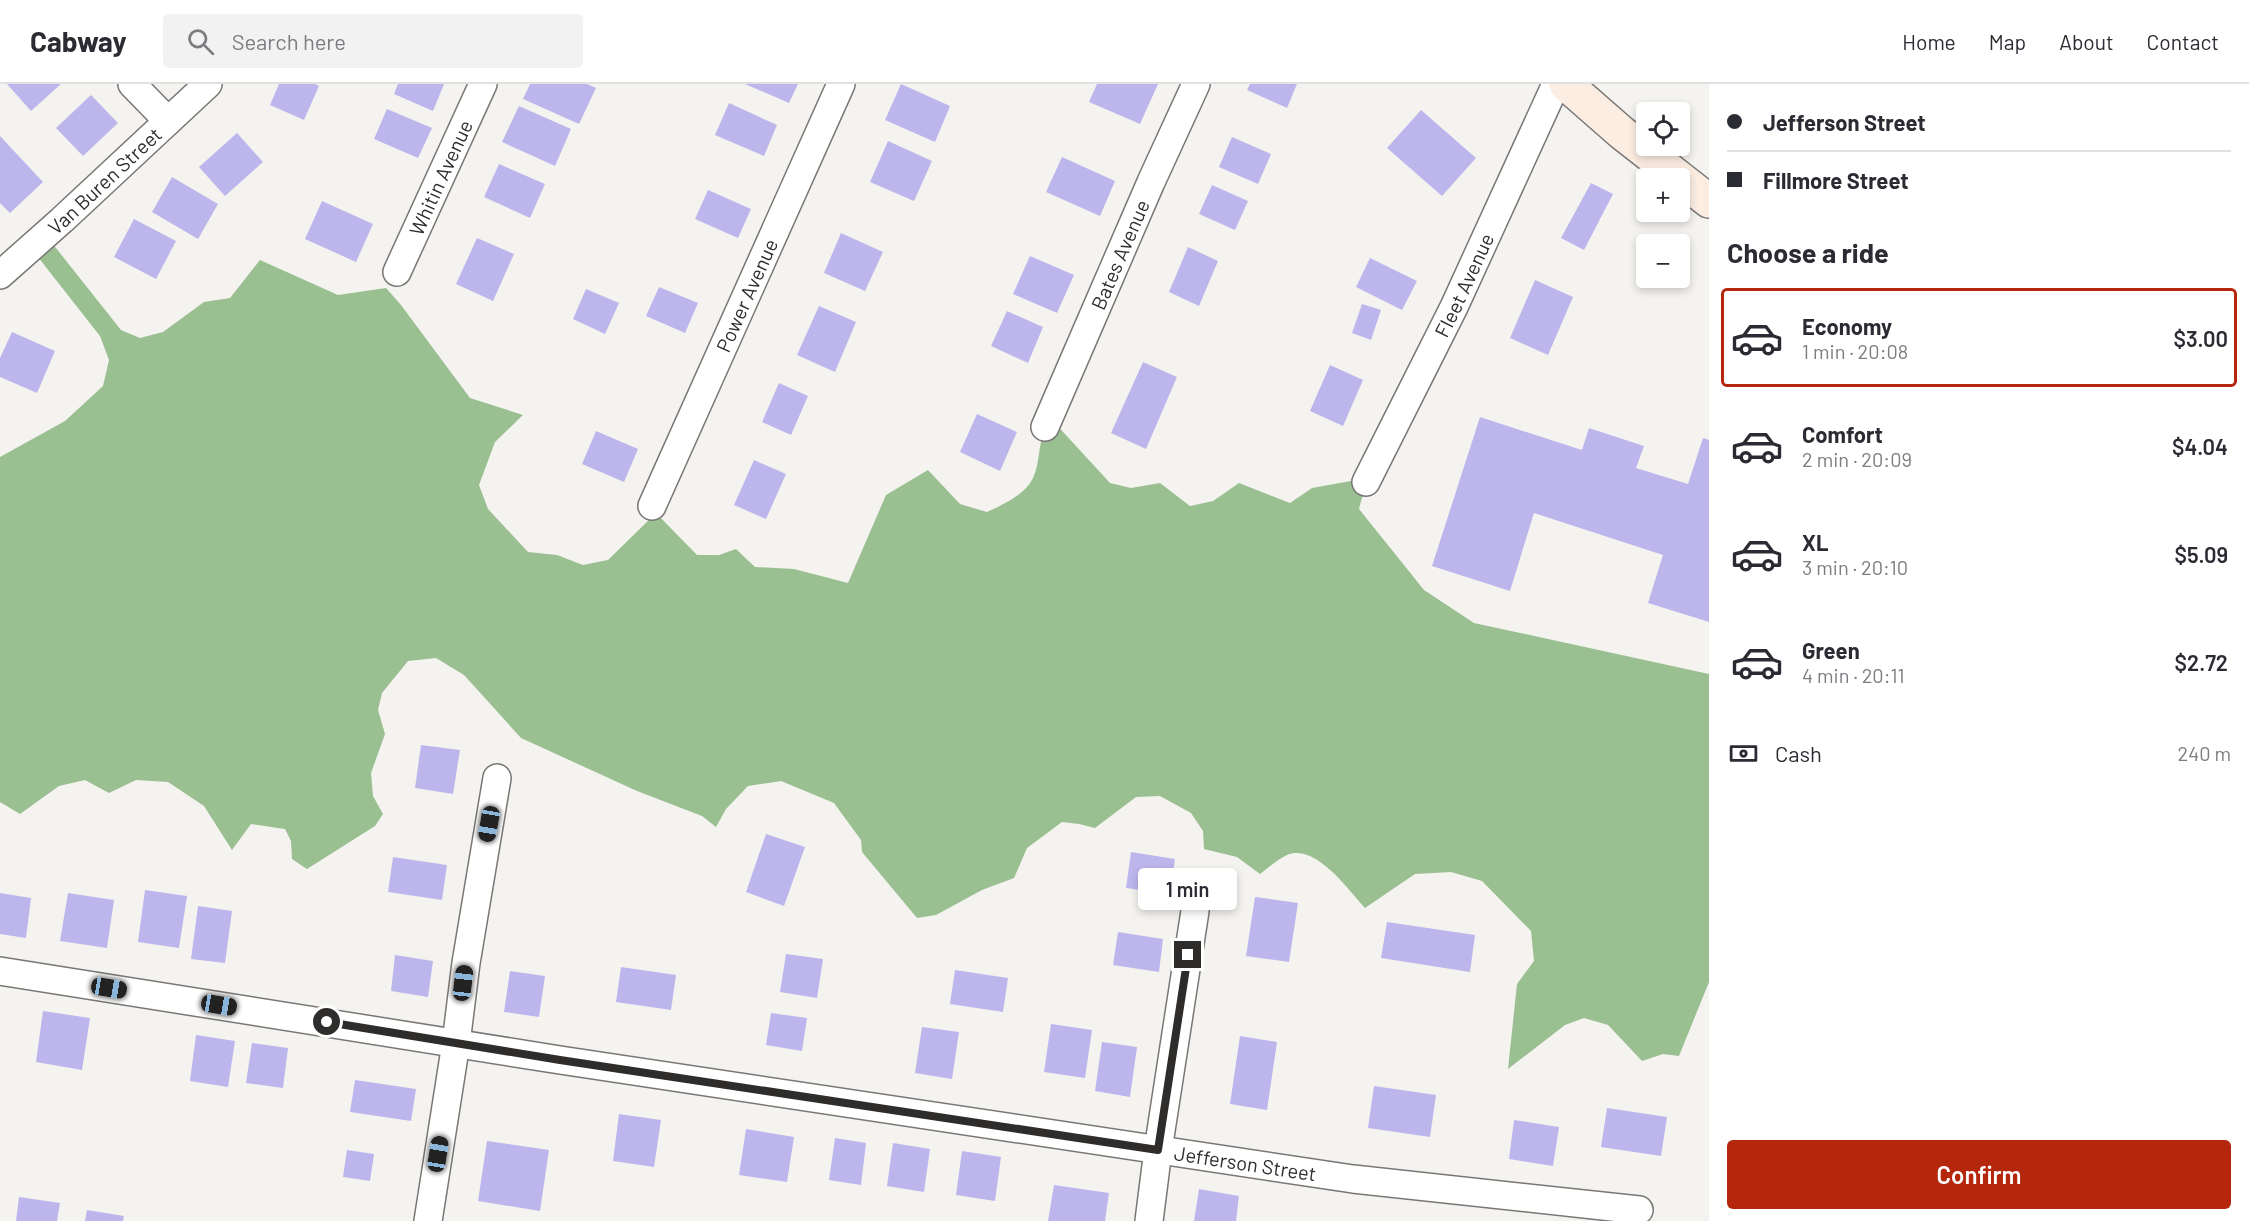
<!DOCTYPE html>
<html lang="en">
<head>
<meta charset="utf-8">
<style>
	:root { --surface:#fff; --page:#f2f2f3; --text:#2b2b33; --muted:#7c7c81; --line:#e1e1e2; --accent:#b4270d }
	body { margin:0; font-family:Barlow,sans-serif; background:var(--page); color:var(--text); height:100vh; display:flex; flex-direction:column; font-size:22px; white-space:nowrap }
	* { box-sizing:border-box; margin:0 }
	p { font-size:20px; color:var(--muted) }
	.icon { flex:none; width:33px; height:33px; fill:none; stroke:currentColor; stroke-width:2; stroke-linecap:round; stroke-linejoin:round }
	.map { position:relative; flex:1; overflow:hidden }
	.side { display:flex; flex-direction:column; background:var(--surface); width:540px }
	.side>* { flex:none }
	.hud { display:grid; align-content:center; height:132px; padding:0 18px; background:var(--surface) }
	.buttons { position:absolute; left:1636px; top:18px; display:grid; gap:12px }
	.buttons a { display:grid; place-items:center; width:54px; height:54px; border-radius:6px; background:var(--surface); box-shadow:0 3px 9px #0003; font-size:30px }
	.end { position:absolute; width:27px; height:27px; margin:-14px; border:8px solid #2e2d2c; background:#fff; box-shadow:0 0 0 3px #fff }
	.from { border-radius:50% }
	.bubble { position:absolute; height:42px; border-radius:6px; background:var(--surface); box-shadow:0 3px 9px #0003; font-size:20px; font-weight:600; line-height:42px; text-align:center }
	.car { position:absolute; width:18px; height:36px; margin:-18px -9px; border-radius:8px; box-shadow:0 0 4px 2px #0007; background:linear-gradient(#222 24%,#8ab4d8 0 40%,#222 0 76%,#8ab4d8 0 86%,#222 0) }
	.hud b { display:flex; align-items:center; gap:21px; height:57px; font-size:22px }
	.hud b+b { border-top:2px solid var(--line) }
	.hud i { width:15px; height:15px; background:var(--text) }
	ul { padding:0; list-style:none }
	li { display:flex; align-items:center; gap:18px; height:99px; margin:0 12px 9px; padding:0 6px; border:3px solid transparent; border-radius:6px }
	li div { flex:1 }
	li b { display:block; font-size:22px }
	li em { font-style:normal; font-weight:600 }
	li.current { border-color:var(--accent) }
	li>.icon { width:54px; height:54px; stroke-width:1.5 }
	h2 { padding:0 18px; font-size:27px; line-height:72px }
	.pay { display:flex; align-items:center; gap:15px; height:66px; padding:0 18px; font-size:22px }
	.pay p { margin-inline-start:auto }
	.primary-button { display:flex; gap:12px; margin-top:auto; padding:12px 18px }
	.primary-button a { flex:1; height:69px; border-radius:6px; background:var(--accent); color:#fff; font-size:24px; font-weight:600; line-height:69px; text-align:center }
	header { display:flex; align-items:center; gap:36px; box-sizing:border-box; height:84px; padding:0 30px; background:var(--surface); border-bottom:2px solid var(--line) }
	header strong { font-size:28px }
	nav { display:flex; gap:33px; margin-inline-start:auto; font-size:21px }
	.search { width:420px; height:54px; background:var(--page); display:flex; align-items:center; gap:15px; box-sizing:border-box; padding:0 21px; border-radius:6px; color:var(--muted); font-size:22px }
	main { display:flex; flex:1; min-height:0 }
	.map>svg:first-child { display:block }
	.forest { fill:#9abf91 }
	.building { fill:#bdb6ec }
	.lines { fill:none; stroke-linecap:round; stroke-linejoin:round }
	.street-casing { stroke:#797775; stroke-width:30 }
	.secondary-casing { stroke:#797775; stroke-width:36 }
	.street { stroke:#fff; stroke-width:27 }
	.secondary { stroke:#fcede3; stroke-width:33 }
	.route { stroke:#2e2d2c; stroke-width:8 }
	.labels { text-anchor:middle; dominant-baseline:central; stroke-width:6; stroke-linejoin:round; paint-order:stroke }
	.street-label { font-size:20px; fill:#2e2d2c; stroke:#fff }
</style>
</head>
<body>
<header>
<strong>Cabway</strong>
<div class="search"><svg class="icon" aria-label="search" viewBox="0 0 24 24"><circle cx="10" cy="10" r="6"/><path d="M15 15l6 6"/></svg>Search here</div>
<nav><a>Home</a><a>Map</a><a>About</a><a>Contact</a></nav>
</header>
<main>
<div class="map">
<svg width="1709" height="1137" viewBox="0 0 1709 1137">
	<rect width="100%" height="100%" fill="#f5f3f0"/>
	<!-- forest -->
	<path class="forest" d="M48 154 121 246 140 254 163 248 204 218 230 214 260 176 338 211 386 204 401 221 470 314 523 331 495 358 479 401 488 425 528 468 557 471 583 481 608 476 656 429 697 471H719L736 465 755 483 794 485 848 499 886 411 928 386 960 420 987 428C1002 421 1026 410 1033 394 1042 376 1036 350 1053 337L1110 399 1131 404 1160 399 1190 422 1213 417 1239 399 1290 419 1312 404 1362 395 1366 398 1359 425 1424 506 1474 539 1709 590V898L1679 972 1663 970 1642 977 1608 941 1584 934 1565 941 1508 985 1517 900 1534 877 1531 847 1482 797 1451 788 1415 790 1365 824C1349 807 1316 759 1287 771 1278 775 1268 784 1260 790L1237 773 1204 765 1203 747 1191 729 1160 712 1136 713 1095 744 1079 740 1062 738 1027 764 1014 794 982 806 936 831 917 834 862 768 861 756 834 719 781 697 748 702 726 725 716 743 702 732 637 707 521 654 464 591 436 574 408 577 382 609 378 626 385 650 371 689 373 712 383 730 375 742 307 785 292 775 291 757 285 745 251 740 232 766 204 722 168 698 136 696 109 709 85 696 59 702 20 730 0 718V373L65 337 103 302 109 276 100 252 34 168Z"/>
	<!-- building -->
	<g class="building">
		<polygon points="7,0 61,0 31,27"/>
		<polygon points="279,0 315,0 319,2 304,36 270,21"/>
		<polygon points="398,0 444,0 433,27 394,10"/>
		<polygon points="530,0 587,0 596,4 579,40 523,15"/>
		<polygon points="745,0 798,0 789,19"/>
		<polygon points="901,0 950,22 935,58 885,36"/>
		<polygon points="1097,0 1158,0 1140,40 1089,18"/>
		<polygon points="1250,0 1297,0 1287,24 1247,6"/>
		<polygon points="91,11 118,39 83,72 56,44"/>
		<polygon points="729,19 777,41 764,72 715,51"/>
		<polygon points="519,22 571,45 555,82 502,58"/>
		<polygon points="387,25 432,44 418,74 374,55"/>
		<polygon points="1421,26 1476,74 1442,112 1387,64"/>
		<polygon points="237,49 263,78 225,112 199,83"/>
		<polygon points="0,52 43,98 10,129 0,119"/>
		<polygon points="1232,53 1271,70 1258,100 1219,83"/>
		<polygon points="888,57 932,77 914,117 870,98"/>
		<polygon points="1062,73 1115,97 1100,132 1046,108"/>
		<polygon points="499,80 545,100 530,134 484,113"/>
		<polygon points="172,93 218,120 198,155 152,128"/>
		<polygon points="1591,99 1613,110 1584,166 1561,154"/>
		<polygon points="1212,101 1248,117 1235,146 1199,130"/>
		<polygon points="708,106 751,125 738,154 695,135"/>
		<polygon points="322,117 373,140 356,178 305,155"/>
		<polygon points="134,135 176,157 156,195 114,173"/>
		<polygon points="841,149 883,168 865,207 824,189"/>
		<polygon points="477,154 514,170 493,217 456,200"/>
		<polygon points="1188,163 1218,177 1199,222 1169,208"/>
		<polygon points="1030,172 1074,191 1057,229 1013,210"/>
		<polygon points="1370,174 1417,197 1402,226 1356,203"/>
		<polygon points="1535,196 1573,213 1548,271 1510,254"/>
		<polygon points="659,203 698,219 685,249 646,232"/>
		<polygon points="586,205 619,219 605,250 573,235"/>
		<polygon points="1362,220 1381,226 1371,256 1352,249"/>
		<polygon points="819,222 856,238 835,288 797,271"/>
		<polygon points="1007,227 1043,243 1028,279 991,262"/>
		<polygon points="12,248 55,267 37,309 0,293 0,274"/>
		<polygon points="1143,278 1177,293 1146,365 1111,349"/>
		<polygon points="1330,281 1363,296 1343,342 1310,327"/>
		<polygon points="779,299 808,312 791,351 762,338"/>
		<polygon points="977,330 1017,348 1000,387 960,368"/>
		<polygon points="1480,333 1582,366 1589,344 1644,362 1636,384 1688,400 1703,354 1709,356 1709,538 1648,519 1663,471 1534,429 1510,507 1432,482"/>
		<polygon points="596,347 638,365 624,398 582,380"/>
		<polygon points="754,376 786,390 766,435 734,421"/>
		<polygon points="421,661 460,666 453,710 415,704"/>
		<polygon points="766,750 805,763 784,822 746,808"/>
		<polygon points="1131,768 1175,775 1170,810 1126,804"/>
		<polygon points="393,773 447,781 442,816 388,808"/>
		<polygon points="145,806 187,812 179,864 138,858"/>
		<polygon points="0,809 31,814 26,854 0,850"/>
		<polygon points="68,809 114,816 107,864 60,857"/>
		<polygon points="1255,813 1298,819 1289,878 1246,872"/>
		<polygon points="198,822 232,827 225,879 191,875"/>
		<polygon points="1387,838 1475,851 1470,888 1381,874"/>
		<polygon points="1118,848 1163,855 1159,888 1113,881"/>
		<polygon points="786,870 823,875 817,914 780,908"/>
		<polygon points="395,871 433,877 428,913 391,907"/>
		<polygon points="621,883 676,891 671,926 616,918"/>
		<polygon points="955,886 1008,894 1003,928 950,920"/>
		<polygon points="510,887 545,892 539,933 504,928"/>
		<polygon points="43,927 90,934 82,986 36,978"/>
		<polygon points="771,929 807,934 802,967 766,961"/>
		<polygon points="1051,940 1092,946 1085,994 1044,988"/>
		<polygon points="922,943 959,948 952,995 915,989"/>
		<polygon points="196,951 235,957 228,1003 190,997"/>
		<polygon points="1240,952 1277,958 1267,1026 1230,1020"/>
		<polygon points="1102,958 1137,963 1130,1013 1095,1007"/>
		<polygon points="252,959 288,964 283,1004 246,999"/>
		<polygon points="355,996 416,1005 411,1037 350,1028"/>
		<polygon points="1374,1002 1436,1011 1430,1053 1368,1044"/>
		<polygon points="1607,1024 1667,1033 1661,1072 1601,1063"/>
		<polygon points="619,1030 661,1036 654,1083 613,1077"/>
		<polygon points="1514,1036 1559,1043 1553,1082 1509,1075"/>
		<polygon points="746,1045 794,1053 787,1098 739,1091"/>
		<polygon points="835,1054 866,1059 861,1101 829,1096"/>
		<polygon points="487,1057 549,1066 540,1127 478,1117"/>
		<polygon points="893,1059 930,1065 924,1108 887,1102"/>
		<polygon points="347,1066 374,1070 370,1097 343,1093"/>
		<polygon points="962,1067 1001,1073 995,1117 956,1111"/>
		<polygon points="1054,1101 1109,1109 1105,1137 1048,1137"/>
		<polygon points="1199,1105 1239,1112 1236,1137 1194,1137"/>
		<polygon points="19,1113 60,1119 57,1137 16,1137"/>
		<polygon points="87,1126 124,1132 123,1137 85,1137"/>
	</g>
	<g class="lines">
		<!-- street casing -->
		<g class="street-casing">
			<g id="street">
				<polyline points="132,0 168,37"/>
				<path id="s1" d="M397 188 483 0"/>
				<path id="s2" d="M0 191 62 136 208 0"/>
				<path id="s3" d="M1045 343 1151 98 1196 0"/>
				<path id="s4" d="M1366 398 1454 223 1556 0"/>
				<path id="s5" d="M652 422 841 0"/>
				<path id="s6" d="M0 887 560 976 1353 1095 1639 1126"/>
				<polyline points="428,1137 456,959 466,879 497,694"/>
				<polyline points="1149,1137 1158,1066 1195,827"/>
			</g>
		</g>
		<!-- secondary casing -->
		<g class="secondary-casing">
			<polyline id="secondary" points="1566,0 1622,49 1709,117"/>
		</g>
		<!-- street -->
		<use href="#street" class="street"/>
		<!-- secondary -->
		<use href="#secondary" class="secondary"/>
	</g>
	<g class="lines">
		<!-- route -->
		<polyline class="route" points="327,938 560,976 1158,1066 1188,871"/>
	</g>
	<g class="labels">
		<!-- street labels -->
		<g class="street-label">
			<text stroke="none"><textPath href="#s1" startOffset="104">Whitin Avenue</textPath></text>
			<text stroke="none"><textPath href="#s2" startOffset="141">Van Buren Street</textPath></text>
			<text stroke="none"><textPath href="#s3" startOffset="188">Bates Avenue</textPath></text>
			<text stroke="none"><textPath href="#s4" startOffset="220">Fleet Avenue</textPath></text>
			<text stroke="none"><textPath href="#s5" startOffset="231">Power Avenue</textPath></text>
			<text stroke="none"><textPath href="#s6" startOffset="1260">Jefferson Street</textPath></text>
		</g>
	</g>
</svg>
<div class="buttons">
<a><svg class="icon" aria-label="locate" viewBox="0 0 24 24"><circle cx="12" cy="12" r="6"/><path d="M12 2v4M12 18v4M2 12h4M18 12h4"/></svg></a>
<a>+</a>
<a>−</a>
</div>
<i class="end from" style="left:327px;top:938px"></i>
<i class="end" style="left:1188px;top:871px"></i>
<div class="bubble" style="left:1138px;top:784px;width:99px">1 min</div>
<i class="car" style="left:489px;top:740px;rotate:190deg"></i>
<i class="car" style="left:463px;top:899px;rotate:7deg"></i>
<i class="car" style="left:109px;top:904px;rotate:99deg"></i>
<i class="car" style="left:219px;top:921px;rotate:99deg"></i>
<i class="car" style="left:438px;top:1070px;rotate:9deg"></i>
</div>
<section class="side">
<div class="hud">
<b><i class="from"></i>Jefferson Street</b>
<b><i></i>Fillmore Street</b>
</div>
<h2>Choose a ride</h2>
<ul>
<li class="current"><svg class="icon" aria-label="car" viewBox="0 0 24 24"><path d="M5 17H2v-5l4-1 3-4h7l3 4 3 1v5h-3M9 17h6M6 11h13"/><circle cx="7" cy="17" r="2"/><circle cx="17" cy="17" r="2"/></svg><div><b>Economy</b><p>1 min · 20:08</p></div><em>$3.00</em></li>
<li><svg class="icon" aria-label="car" viewBox="0 0 24 24"><path d="M5 17H2v-5l4-1 3-4h7l3 4 3 1v5h-3M9 17h6M6 11h13"/><circle cx="7" cy="17" r="2"/><circle cx="17" cy="17" r="2"/></svg><div><b>Comfort</b><p>2 min · 20:09</p></div><em>$4.04</em></li>
<li><svg class="icon" aria-label="car" viewBox="0 0 24 24"><path d="M5 17H2v-5l4-1 3-4h7l3 4 3 1v5h-3M9 17h6M6 11h13"/><circle cx="7" cy="17" r="2"/><circle cx="17" cy="17" r="2"/></svg><div><b>XL</b><p>3 min · 20:10</p></div><em>$5.09</em></li>
<li><svg class="icon" aria-label="car" viewBox="0 0 24 24"><path d="M5 17H2v-5l4-1 3-4h7l3 4 3 1v5h-3M9 17h6M6 11h13"/><circle cx="7" cy="17" r="2"/><circle cx="17" cy="17" r="2"/></svg><div><b>Green</b><p>4 min · 20:11</p></div><em>$2.72</em></li>
</ul>
<div class="pay"><svg class="icon" aria-label="cash" viewBox="0 0 24 24"><path d="M3 7h18v10H3z"/><circle cx="12" cy="12" r="2"/></svg>Cash<p>240 m</p></div>
<div class="primary-button"><a>Confirm</a></div>
</section>
</main>
</body>
</html>
